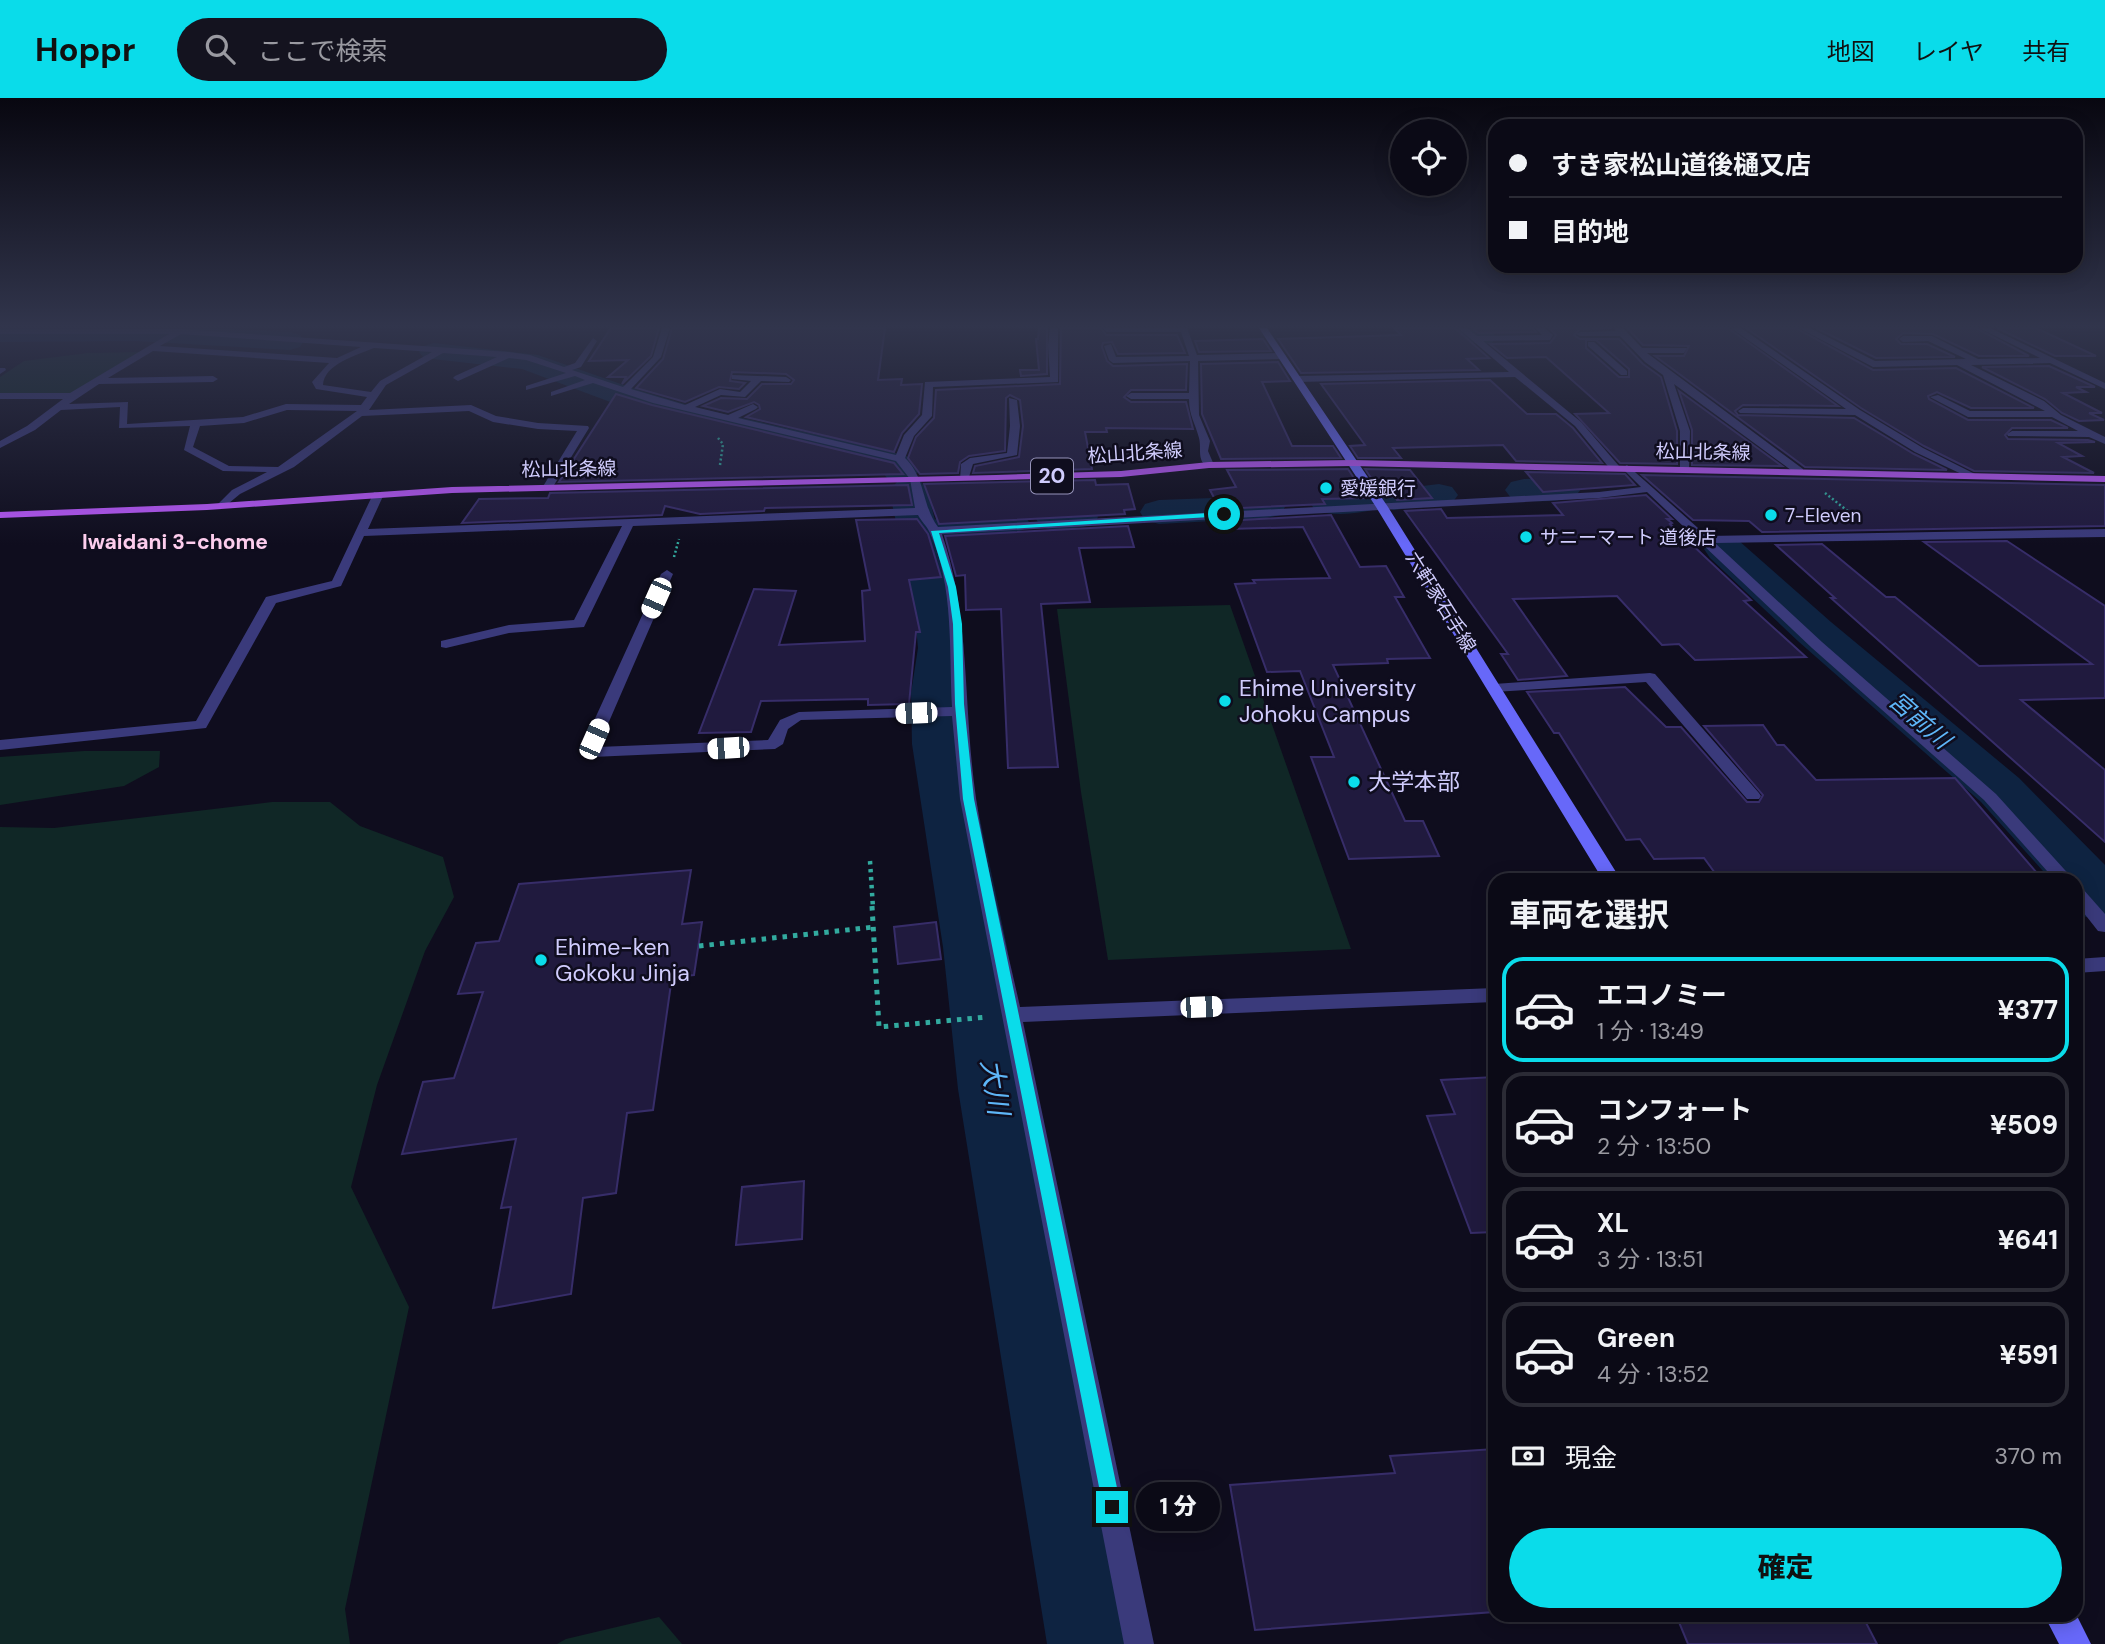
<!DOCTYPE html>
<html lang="ja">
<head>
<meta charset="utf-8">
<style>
	:root { --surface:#0b0a16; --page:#14131f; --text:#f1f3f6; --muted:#9a9aa1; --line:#2b2b35; --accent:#0adcea }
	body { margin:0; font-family:"DM Sans","Noto Sans JP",sans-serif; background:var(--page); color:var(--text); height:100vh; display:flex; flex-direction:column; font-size:26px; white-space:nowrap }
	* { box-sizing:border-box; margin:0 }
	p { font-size:23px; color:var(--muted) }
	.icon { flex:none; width:38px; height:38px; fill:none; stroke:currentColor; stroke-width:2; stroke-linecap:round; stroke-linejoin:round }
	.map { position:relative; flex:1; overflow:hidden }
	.panel { position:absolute; left:1488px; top:775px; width:595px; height:749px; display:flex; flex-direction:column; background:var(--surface); border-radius:21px; box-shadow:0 4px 18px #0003,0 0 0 2px var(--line) }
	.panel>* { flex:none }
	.hud { position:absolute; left:1488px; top:21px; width:595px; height:154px; border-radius:21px; box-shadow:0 4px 18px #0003,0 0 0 2px var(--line); display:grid; align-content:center; height:154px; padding:0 21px; background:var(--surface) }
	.tools { position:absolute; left:1390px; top:21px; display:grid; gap:14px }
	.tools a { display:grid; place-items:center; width:77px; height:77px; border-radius:50%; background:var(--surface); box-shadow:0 4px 18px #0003,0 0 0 2px var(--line); font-size:35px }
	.end { position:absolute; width:32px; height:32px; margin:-16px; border:9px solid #0adcea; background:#111; box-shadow:0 0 0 4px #111 }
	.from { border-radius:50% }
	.bubble { position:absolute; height:49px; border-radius:24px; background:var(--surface); box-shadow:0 4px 18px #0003,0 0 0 2px var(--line); font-size:23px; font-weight:800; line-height:49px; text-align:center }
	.car { position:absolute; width:21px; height:42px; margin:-21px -10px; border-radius:9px; box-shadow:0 0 5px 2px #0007; background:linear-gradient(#fff 24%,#345 0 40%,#fff 0 76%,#345 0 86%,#fff 0) }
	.hud b { display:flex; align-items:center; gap:24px; height:66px; font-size:26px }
	.hud b+b { border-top:2px solid var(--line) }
	.hud i { width:18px; height:18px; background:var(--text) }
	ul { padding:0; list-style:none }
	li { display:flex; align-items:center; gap:21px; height:105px; margin:0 14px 10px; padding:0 7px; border:4px solid var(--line); border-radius:21px }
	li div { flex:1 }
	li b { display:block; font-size:26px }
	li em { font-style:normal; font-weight:800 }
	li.selected { border-color:var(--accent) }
	li>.icon { width:63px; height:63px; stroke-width:1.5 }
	h2 { padding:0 21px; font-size:32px; line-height:84px }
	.pay { display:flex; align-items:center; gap:18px; height:77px; padding:0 21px; font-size:26px }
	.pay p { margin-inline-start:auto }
	.cta { display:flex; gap:14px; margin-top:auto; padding:14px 21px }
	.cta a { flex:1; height:80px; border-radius:42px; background:var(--accent); color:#111; font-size:28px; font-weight:800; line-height:80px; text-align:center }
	header { display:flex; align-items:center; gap:42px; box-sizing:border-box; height:98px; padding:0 35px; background:var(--accent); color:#111 }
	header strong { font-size:33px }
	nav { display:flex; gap:38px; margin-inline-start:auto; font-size:24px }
	.search { width:490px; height:63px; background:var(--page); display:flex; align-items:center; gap:18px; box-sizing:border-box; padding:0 24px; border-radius:38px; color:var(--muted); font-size:26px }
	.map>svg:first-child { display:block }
	.green { fill:#102726 }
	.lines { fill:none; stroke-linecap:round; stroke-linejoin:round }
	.river { fill:#0e2341; fill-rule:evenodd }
	.building { fill:#201a3e; stroke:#372d69; stroke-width:2; fill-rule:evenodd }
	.path-far2 { stroke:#32aa9f; stroke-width:2.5; stroke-dasharray:2 2.5; stroke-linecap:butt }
	.path-far1 { stroke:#32aa9f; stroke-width:4.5; stroke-dasharray:3.5 4.5; stroke-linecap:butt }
	.path { stroke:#32aa9f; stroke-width:5; stroke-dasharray:4.5 6; stroke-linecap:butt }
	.minor { fill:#3a3a7b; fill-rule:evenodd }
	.tertiary { fill:#3a3a7b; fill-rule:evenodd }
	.secondary { fill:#6768f9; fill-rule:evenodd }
	.primary { fill:#b757f8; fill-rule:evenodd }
	.route { fill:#0adcea }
	.poi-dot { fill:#0adcea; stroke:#0f0d1e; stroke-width:2.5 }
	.labels { text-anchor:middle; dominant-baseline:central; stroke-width:5; stroke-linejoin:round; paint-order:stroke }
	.far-street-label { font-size:19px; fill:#d0ccfd; stroke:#0f0d1e }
	.far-poi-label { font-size:19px; fill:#d0ccfd; stroke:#0f0d1e; text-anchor:start }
	.shield { fill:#0f0d1e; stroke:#9693ba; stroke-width:2 }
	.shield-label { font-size:21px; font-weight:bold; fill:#d0ccfd }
	.far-neighbourhood-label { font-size:21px; font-weight:bold; fill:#fdcded; stroke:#0f0d1e }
	.poi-label { font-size:23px; fill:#d0ccfd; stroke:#0f0d1e; text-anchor:start }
	.water-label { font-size:24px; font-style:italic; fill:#5eb6f8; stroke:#0f0d1e }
	.near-water-label { font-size:28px; font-style:italic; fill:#5eb6f8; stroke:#0f0d1e }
</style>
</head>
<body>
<header>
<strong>Hoppr</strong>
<div class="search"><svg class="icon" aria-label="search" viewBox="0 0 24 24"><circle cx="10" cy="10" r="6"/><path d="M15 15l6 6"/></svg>ここで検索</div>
<nav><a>地図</a><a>レイヤ</a><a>共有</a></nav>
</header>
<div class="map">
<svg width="2105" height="1546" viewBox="0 0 2105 1546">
	<rect width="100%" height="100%" fill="#0f0d1e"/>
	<!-- green -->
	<g class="green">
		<polygon points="143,254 72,296 0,297 0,279 24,263 88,255"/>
		<polygon points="1230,507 1351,851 1108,862 1081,694 1057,511"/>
		<polygon points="84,653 160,653 159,669 124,688 0,707 0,659"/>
		<polygon points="272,704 330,704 360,728 443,759 454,799 425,853 377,987 351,1089 409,1209 345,1511 350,1546 0,1546 0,729 54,730"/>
		<polygon points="659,1519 682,1546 557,1546 566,1541"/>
	</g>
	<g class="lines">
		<!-- river -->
		<g class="river">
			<polygon points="0,230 210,230 290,234 300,237 304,243 300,249 290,252 136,243 0,244"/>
			<path d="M1458 230H1489L1496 239 1492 245C1477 249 1465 244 1458 230Z"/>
			<path d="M434 245 538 257 635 291 701 311 874 349 909 359 919 373 911 381 921 384 927 392 935 422 937 419C963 412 997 409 1023 416L1029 424 1023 432C998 439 964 442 939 436L958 506 964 550 961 595 964 646 1007 849 1030 991 1151 1546H1047L958 991 943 849 912 646 911 595 918 550 914 506 889 392 898 383 888 381 883 375 852 364 682 326 613 305 522 271 424 260 419 254 424 248Z"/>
			<path d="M1562 380 1575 383 1581 391 1575 399C1555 404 1531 405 1511 400L1505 392 1511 384 1524 381Z"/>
			<path d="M1439 386 1452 389 1458 397 1452 405 1394 412 1380 408 1377 411C1357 416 1336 418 1316 413L1310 405 1316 397C1335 392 1360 388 1378 396L1381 393Z"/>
			<polygon points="1266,398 1280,401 1285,409 1280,417 1266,420 1159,426 1145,422 1140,414 1145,406 1159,402"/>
			<polygon points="1079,407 1093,411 1098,419 1093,427 1055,433 1041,429 1036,421 1041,413"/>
			<polygon points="1724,439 1738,442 1831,524 2019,680 2105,767 2105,824 2083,818 2076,809 2076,782 2051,782 1981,704 1799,544 1710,460 1704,451 1710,442"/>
		</g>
	</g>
	<!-- building -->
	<g class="building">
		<polygon points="611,230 659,230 651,258 622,286 626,279 608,279 628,262 589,263"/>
		<polygon points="672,230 885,230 878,282 902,281 901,287 922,286 919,316 902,335 894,354 746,319 760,311 759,307 754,304 728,314 703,308 721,300 747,301 762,286 791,286 794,282 786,276 732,274 730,283 745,285 739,291 719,289 685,304 636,290 663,261"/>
		<polygon points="1039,230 1047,230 1047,276 1021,278 1020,272 1039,272 1036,241 1038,241"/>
		<polygon points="1061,230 1101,230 1106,237 1177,237 1185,255 1118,256 1112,244 1103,245 1102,249 1107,263 1113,268 1187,266 1186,292 1131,292 1124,299 1131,304 1186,304 1193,331 1106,330 1107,334 1085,334 1092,371 973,375 975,368 1019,359 1023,328 1020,302 1010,297 1006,300 1005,353 969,358 960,364 958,375 920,376 908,360 916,339 934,320 936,292 1060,286"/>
		<polygon points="1394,230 1455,230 1489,260 1467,261 1479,272 1301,275 1278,241 1401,237"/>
		<polygon points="1472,230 1533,230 1536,234 1478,235"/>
		<path d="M1549 230H1612L1580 231 1574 237 1580 241H1619L1643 266 1661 279 1677 333V366L1620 365 1575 316 1609 315 1546 259 1507 260 1490 246 1550 245 1556 237ZM1586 242H1596L1629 271V279H1619L1586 250Z"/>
		<polygon points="1627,230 1728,230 1838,308 1743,307 1735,313 1738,317 1854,320 1914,356 1947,372 1805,369 1655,258 1684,258 1689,248 1643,247"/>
		<polygon points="1746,230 1796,230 1873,272 1956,270 2034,310 1971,310 1937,294 1928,298 1929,301 1968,322 2051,322 2068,330 2012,330 2005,337 2008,341 2088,342 2095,344 2058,345 2082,358 2063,359 2094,375 1974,373 1924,348 1861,310"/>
		<polygon points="1816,230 1976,230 2029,258 1979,258 1933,236 1903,235 1896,241 1901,246 1927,246 1955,259 1876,260"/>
		<polygon points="1997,230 2036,230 2096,258 2055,258"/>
		<polygon points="1263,241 1271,253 1199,254 1195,243"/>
		<polygon points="1278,264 1290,283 1262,284 1292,348 1333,348 1341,360 1221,361 1202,316 1201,266"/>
		<polygon points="2049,268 2095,289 2076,289 2086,294 2063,295 2102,315 2089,315 2104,322 2079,323 2062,315 2045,301 1982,269"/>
		<polygon points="1490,282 1527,316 1556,316 1573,330 1602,365 1516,363 1503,347 1393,350 1401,360 1358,360 1350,348 1365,347 1321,286"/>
		<polygon points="1679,293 1782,368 1692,367 1692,332"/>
		<polygon points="616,296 652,307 894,365 903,376 559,384"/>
		<polygon points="1348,371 1367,400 1322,401 1325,406 1220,411 1210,392 1236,389 1227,372"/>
		<polygon points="1365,371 1410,372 1432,400 1397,402 1395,399 1384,399"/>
		<polygon points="1526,374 1625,376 1635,387 1543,394"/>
		<polygon points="1642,377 2105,387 2105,428 1762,434 1749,423 1693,422"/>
		<polygon points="1095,382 1096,387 1128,386 1135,411 1124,412 1125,416 939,426 924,386"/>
		<polygon points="908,387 912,407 765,410 764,413 700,416 665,408 662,417 462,425 479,401 548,400 550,395"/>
		<polygon points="1646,397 1672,421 1667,421 1672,425 1670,426 1751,502 1744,503 1806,559 1695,562 1679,546 1662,547 1617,498 1513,501 1567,578 1518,582 1501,556 1508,556 1405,413 1441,411 1447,420 1563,417 1553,405"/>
		<polygon points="1331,417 1360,469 1386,468 1404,499 1395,499 1430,560 1387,561 1388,565 1333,567 1405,723 1423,723 1439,758 1349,761 1311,659 1334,659 1300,573 1267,574 1235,486 1255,485 1253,482 1330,480 1303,429 1229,431 1225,423"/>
		<polygon points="917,421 928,436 941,479 909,482 920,534 916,534 909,606 868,607 868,601 761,603 751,634 699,635 754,491 796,493 779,547 865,543 862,493 870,492 856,422"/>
		<polygon points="1128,428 1134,449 1079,450 1090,504 1041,506 1058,669 1008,670 1001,511 966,512 965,477 956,478 945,438"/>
		<polygon points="2007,443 2105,508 2105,600 2021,602 2105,672 2105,744 1831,500 1835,500 1776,447 1822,446 1886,499 1895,499 1979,568 2092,566 1924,444"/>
		<polygon points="1625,589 1666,629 1681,629 1747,704 1759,704 1763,697 1704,628 1763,627 1777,647 1784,647 1816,682 1955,680 2043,782 1889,782 1889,776 1812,778 1816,782 1720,782 1704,760 1654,761 1640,741 1626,742 1559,635 1554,635 1527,594"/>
		<polygon points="691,772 682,826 702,824 694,877 672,879 653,1012 627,1015 616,1095 583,1100 571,1196 493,1210 511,1109 501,1110 516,1041 402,1056 423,984 454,980 483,894 458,896 476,845 499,843 519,786"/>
		<polygon points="936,824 941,861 898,866 894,829"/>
		<polygon points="1494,979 1494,1134 1471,1135 1427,1018 1455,1016 1441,982"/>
		<polygon points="804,1083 802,1141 736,1147 742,1089"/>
		<polygon points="1494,1351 1494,1514 1255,1532 1230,1387 1395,1375 1390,1358"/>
		<polygon points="1676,1517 1862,1517 1877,1546 1688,1546"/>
	</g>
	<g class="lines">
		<!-- path-far2 -->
		<g class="path-far2">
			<polyline points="718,340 723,346 720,367"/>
			<polyline points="1825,395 1854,418"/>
			<polyline points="674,459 679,441"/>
		</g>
		<!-- path-far1 -->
		<polyline class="path-far1" points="870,763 873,810"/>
		<!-- path -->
		<g class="path">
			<polyline points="872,808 879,929 987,919"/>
			<polyline points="699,848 874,829"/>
		</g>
		<!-- minor -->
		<g class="minor">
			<path d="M662 230H670L661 259 631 291 685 307 720 291 740 294 751 283 732 281V277L786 279 791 282 789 284 761 283 745 299 721 297 695 309 728 317 753 306 758 309 756 311 738 320 896 357 904 337 922 317 925 284 1050 279 1048 247 1050 230H1058V284L933 289 932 318 914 338 905 360C926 380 922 408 938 429L1599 394 1641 389 1622 370 1627 367 1707 438 2105 431V439L1715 445 1822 544 1996 696 2074 782H2055L1984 702 1812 550 1647 394 1599 400 942 436C971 521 963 612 976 700 986 770 1005 840 1020 909L1494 890V904L1023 924 1154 1546H1124L960 701 952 618 801 622 788 631 783 646 775 651 592 659 587 657 582 649 661 476 667 472 673 476 598 649 768 642 780 622 799 614 952 609C949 552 954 488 930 435 927 428 921 423 918 417L633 428 584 529 509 535 446 550 441 549V543L509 527 574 522 622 428 364 438 341 488 276 505 206 630 0 652V642L196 623 266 499 332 483 374 394 384 396 368 431 915 410 910 381 896 363 653 305 593 285 551 298V294L585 282 575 278 526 292V288L566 275 526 262 509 260 458 283 453 280 455 278 497 259 443 255 386 287 369 312 471 307 496 318 538 325 588 328 589 330 551 392 542 390 577 333 538 331 493 324 469 313 362 318 294 369 240 396 223 410 217 407 232 392 267 374 223 373 184 352 190 328 119 330 120 309 61 312 35 332 0 350V343L27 328 63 301H0V295H70L169 236H0V232L179 231 509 254 530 257 564 269 575 265 593 240 597 243 581 269 572 272 623 289 653 259ZM181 236 361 249 337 260 160 248ZM374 250 432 254 380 283 371 294 323 287C324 266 357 257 374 250ZM153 253 329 265 312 284 316 291 367 299 361 307 286 306 243 319 127 326 128 304 69 306 99 286 213 284 218 281 213 278 108 280ZM287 312 357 313 278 369 229 368 193 349 200 328 244 325Z"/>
			<path d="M1103 230H1187L1197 257 1282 255 1286 258 1282 261 1198 263 1199 317 1210 343 1208 353 1214 367 1209 370C1196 363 1202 351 1199 340 1195 325 1189 317 1189 301H1131L1126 298 1131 295H1189L1190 263 1113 265 1109 262 1104 248 1111 246 1116 259 1189 258 1181 234H1106Z"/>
			<polygon points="1458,230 1467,230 1477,238 1542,237 1535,230 1544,230 1553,237 1550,242 1483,243 1581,324 1619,368 1619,372 1611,372 1575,328 1515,279 1297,284 1292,281 1297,278 1509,274"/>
			<polygon points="1614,230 1623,230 1642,250 1687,250 1684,255 1647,255 1803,371 1803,375 1795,375 1674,286 1690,333 1689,371 1680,373 1680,333 1663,277 1645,264 1620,238 1580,238 1576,236 1580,234 1616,233"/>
			<polygon points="1731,230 1741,230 1860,312 1923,350 1979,378 1970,380 1915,354 1855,317 1740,315 1738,313 1743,310 1846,311"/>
			<polygon points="1799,230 1810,230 1875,263 1966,261 1928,243 1903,244 1899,241 1903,238 1932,238 1978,261 2040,260 1979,230 1990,230 2105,285 2105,291 2050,265 1971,267 2044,303 2061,317 2105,339 2105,346 2089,339 2008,338 2007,336 2012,333 2078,333 2052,319 1968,319 1930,299 1938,297 1970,313 2045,313 1957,267 1873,269"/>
			<polygon points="1588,244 1594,244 1627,273 1627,277 1621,277 1588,248"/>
			<polygon points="0,270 5,270 6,272 0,276"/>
			<polygon points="1009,300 1017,302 1020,328 1017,357 973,366 968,382 960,382 961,366 970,360 1007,355 1010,328"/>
			<polygon points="1650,575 1655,576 1759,695 1761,698 1759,701 1747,701 1646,584 1494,594 1487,590 1494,586"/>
			<polygon points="2076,788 2082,790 2105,816 2105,834 2098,833 2076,805"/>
		</g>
		<!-- tertiary -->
		<polygon class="tertiary" points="2105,859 2105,873 2076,875 2076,861"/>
		<!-- secondary -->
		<g class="secondary">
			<polygon points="1259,230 1267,230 1388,409 1621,782 1603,782 1376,409"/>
			<polygon points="2076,1516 2091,1546 2059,1546 2044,1517"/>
		</g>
		<!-- primary -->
		<polygon class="primary" points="1352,362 2105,378 2105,384 1352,368 1209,370 1121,379 452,395 207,412 0,420 0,414 207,406 452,389 996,377 1121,373 1209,364"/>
	</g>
	<!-- sky -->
	<linearGradient id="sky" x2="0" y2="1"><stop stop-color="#080710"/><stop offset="0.51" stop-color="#31354c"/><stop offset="1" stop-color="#31354c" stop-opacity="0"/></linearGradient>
	<rect width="2105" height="447" fill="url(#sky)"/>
	<!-- route -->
	<polygon class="route" points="1224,414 1227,418 939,435 956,489 962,526 964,606 974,701 1121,1409 1118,1416 1112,1419 1105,1416 1103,1409 963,701 955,606 953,526 948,489 931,433"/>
	<!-- markers -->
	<g class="poi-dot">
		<circle cx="1326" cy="390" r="7"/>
		<circle cx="1771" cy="417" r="7"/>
		<circle cx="1526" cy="439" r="7"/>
		<circle cx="1225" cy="603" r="7"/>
		<circle cx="1354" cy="684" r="7"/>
		<circle cx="541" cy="862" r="7"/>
	</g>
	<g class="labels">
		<!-- far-street labels -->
		<g class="far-street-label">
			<text transform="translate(1703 354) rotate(1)">松山北条線</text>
			<text transform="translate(1135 355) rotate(-4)">松山北条線</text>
			<text transform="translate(569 371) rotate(-1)">松山北条線</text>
			<text transform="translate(1441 504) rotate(58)">六軒家石手線</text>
		</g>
		<!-- far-poi labels -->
		<g class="far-poi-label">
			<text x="1340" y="390">愛媛銀行</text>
			<text x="1785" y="417">7-Eleven</text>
			<text x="1540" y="439">サニーマート 道後店</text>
		</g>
		<!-- shield labels -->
		<rect class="shield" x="1031" y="360.5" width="42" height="35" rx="5"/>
		<g class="shield-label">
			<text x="1052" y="378">20</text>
		</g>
		<!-- far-neighbourhood labels -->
		<g class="far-neighbourhood-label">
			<text x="175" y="444">Iwaidani 3-chome</text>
		</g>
		<!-- poi labels -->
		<g class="poi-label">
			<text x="1239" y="590">Ehime University<tspan x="1239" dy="26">Johoku Campus</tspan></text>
			<text x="1368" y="684">大学本部</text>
			<text x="555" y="849">Ehime-ken<tspan x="555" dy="26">Gokoku Jinja</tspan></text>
		</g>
		<!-- water labels -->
		<g class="water-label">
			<text transform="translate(1920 622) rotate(41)">宮前川</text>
		</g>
		<!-- near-water labels -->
		<g class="near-water-label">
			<text transform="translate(995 989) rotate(81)">大川</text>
		</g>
	</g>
</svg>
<div class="tools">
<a><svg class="icon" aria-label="locate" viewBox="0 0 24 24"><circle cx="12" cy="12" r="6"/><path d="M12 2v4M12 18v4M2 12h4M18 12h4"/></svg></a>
</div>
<i class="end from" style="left:1224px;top:416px"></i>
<i class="end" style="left:1112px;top:1409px"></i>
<div class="bubble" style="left:1136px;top:1384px;width:84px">1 分</div>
<i class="car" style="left:656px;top:500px;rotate:204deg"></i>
<i class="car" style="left:916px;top:615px;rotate:268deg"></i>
<i class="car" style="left:594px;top:641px;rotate:24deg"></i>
<i class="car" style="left:728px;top:650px;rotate:266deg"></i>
<i class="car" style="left:1201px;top:909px;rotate:88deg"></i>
<div class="hud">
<b><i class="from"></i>すき家松山道後樋又店</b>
<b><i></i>目的地</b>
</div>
<section class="panel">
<h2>車両を選択</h2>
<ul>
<li class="selected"><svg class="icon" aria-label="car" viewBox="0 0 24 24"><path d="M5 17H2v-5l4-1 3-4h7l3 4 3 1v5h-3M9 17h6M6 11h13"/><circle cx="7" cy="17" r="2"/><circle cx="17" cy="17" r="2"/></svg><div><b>エコノミー</b><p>1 分 · 13:49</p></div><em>¥377</em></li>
<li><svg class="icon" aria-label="car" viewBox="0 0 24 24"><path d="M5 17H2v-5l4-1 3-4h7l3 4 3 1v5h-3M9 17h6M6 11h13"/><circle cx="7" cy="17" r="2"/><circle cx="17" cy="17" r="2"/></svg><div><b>コンフォート</b><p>2 分 · 13:50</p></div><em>¥509</em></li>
<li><svg class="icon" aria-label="car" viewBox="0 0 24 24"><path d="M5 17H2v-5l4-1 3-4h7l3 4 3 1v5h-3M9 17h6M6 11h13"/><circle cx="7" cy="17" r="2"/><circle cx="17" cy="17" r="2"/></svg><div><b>XL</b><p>3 分 · 13:51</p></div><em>¥641</em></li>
<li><svg class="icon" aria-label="car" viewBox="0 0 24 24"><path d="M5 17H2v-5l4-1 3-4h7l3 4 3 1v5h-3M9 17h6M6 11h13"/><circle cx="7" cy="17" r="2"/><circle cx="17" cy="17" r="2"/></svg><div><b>Green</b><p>4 分 · 13:52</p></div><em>¥591</em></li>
</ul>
<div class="pay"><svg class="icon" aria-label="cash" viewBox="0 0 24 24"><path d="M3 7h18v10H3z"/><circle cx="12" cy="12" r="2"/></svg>現金<p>370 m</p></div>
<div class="cta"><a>確定</a></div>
</section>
</div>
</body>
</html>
